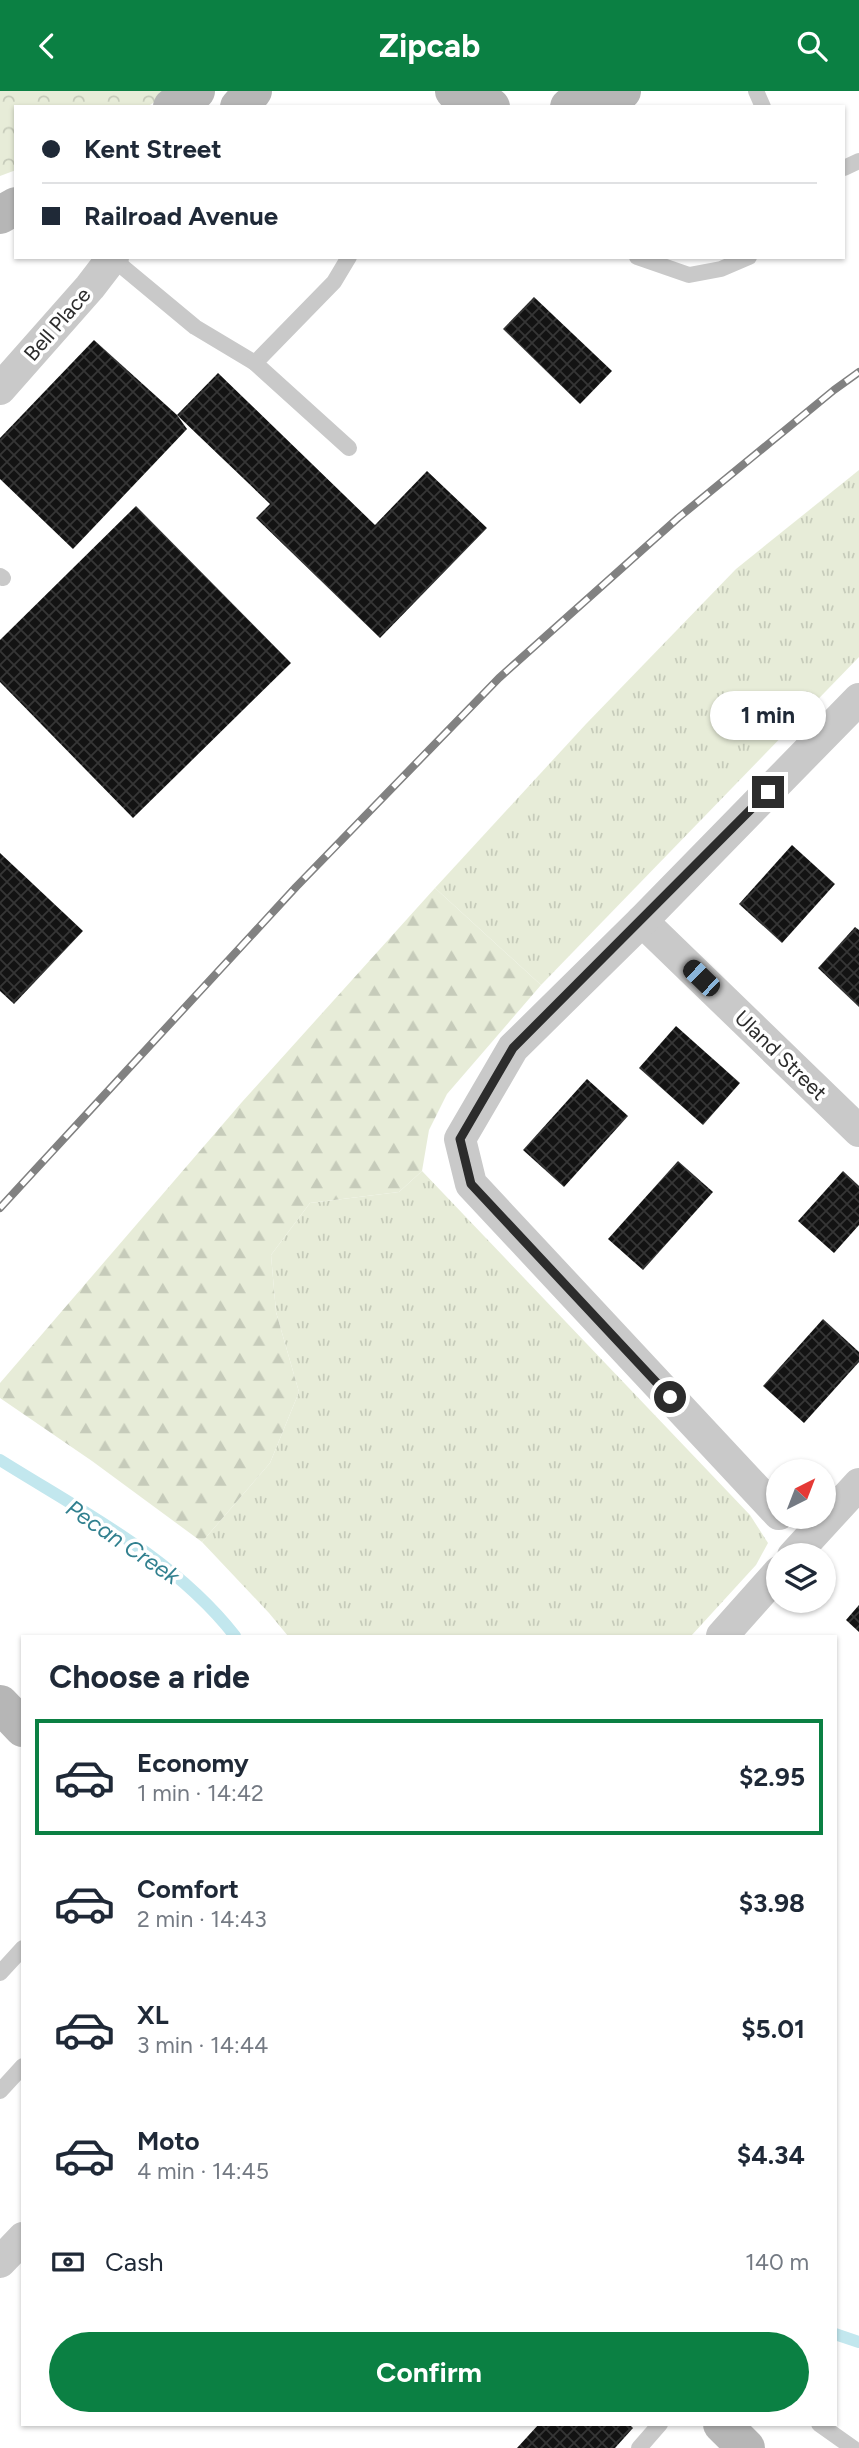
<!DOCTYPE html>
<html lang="en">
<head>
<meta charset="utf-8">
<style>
	:root { --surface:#fff; --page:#f2f2f3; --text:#1f2937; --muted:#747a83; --line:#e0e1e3; --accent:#0b8043 }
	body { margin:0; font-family:Figtree,sans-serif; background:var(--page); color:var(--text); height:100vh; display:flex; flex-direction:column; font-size:26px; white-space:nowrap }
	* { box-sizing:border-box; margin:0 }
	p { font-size:23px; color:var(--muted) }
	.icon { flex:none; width:38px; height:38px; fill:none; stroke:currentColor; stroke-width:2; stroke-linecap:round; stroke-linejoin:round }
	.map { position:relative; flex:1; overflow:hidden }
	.drawer { position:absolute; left:21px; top:1544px; width:816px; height:791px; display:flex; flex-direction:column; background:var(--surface); border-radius:0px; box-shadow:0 2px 5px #0004 }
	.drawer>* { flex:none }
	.top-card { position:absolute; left:14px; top:14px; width:831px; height:154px; border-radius:0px; box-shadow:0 2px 5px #0004; display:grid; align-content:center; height:154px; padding:0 28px; background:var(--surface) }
	.needle { width:46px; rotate:42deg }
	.buttons { position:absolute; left:766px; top:1368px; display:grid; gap:14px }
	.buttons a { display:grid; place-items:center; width:70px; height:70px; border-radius:50%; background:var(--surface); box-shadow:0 2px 5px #0004; font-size:35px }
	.end { position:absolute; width:32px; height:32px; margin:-16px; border:9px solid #2c2c2c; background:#fff; box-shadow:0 0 0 4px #fff }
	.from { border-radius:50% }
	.bubble { position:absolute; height:49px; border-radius:24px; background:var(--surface); box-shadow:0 2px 5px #0004; font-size:23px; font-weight:700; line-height:49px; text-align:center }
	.car { position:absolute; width:21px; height:42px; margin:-21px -10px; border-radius:9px; box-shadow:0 0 5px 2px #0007; background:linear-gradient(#222 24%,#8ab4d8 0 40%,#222 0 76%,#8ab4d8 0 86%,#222 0) }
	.top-card b { display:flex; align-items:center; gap:24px; height:66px; font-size:26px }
	.top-card b+b { border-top:2px solid var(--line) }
	.top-card i { width:18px; height:18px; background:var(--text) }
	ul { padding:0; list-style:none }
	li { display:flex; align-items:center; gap:21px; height:116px; margin:0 14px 10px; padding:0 14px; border:4px solid transparent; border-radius:0px }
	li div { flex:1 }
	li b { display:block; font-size:26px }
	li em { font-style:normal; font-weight:700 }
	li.current { border-color:var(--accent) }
	li>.icon { width:63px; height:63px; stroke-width:1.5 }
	h2 { padding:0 28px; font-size:32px; line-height:84px }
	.pay { display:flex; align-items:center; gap:18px; height:77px; padding:0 28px; font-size:26px }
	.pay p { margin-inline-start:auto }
	.button { display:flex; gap:14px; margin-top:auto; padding:14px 28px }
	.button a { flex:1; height:80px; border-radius:42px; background:var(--accent); color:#fff; font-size:28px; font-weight:700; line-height:80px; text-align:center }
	header { display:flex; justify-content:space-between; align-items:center; height:91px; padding:0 28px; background:var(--accent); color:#fff; font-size:32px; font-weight:700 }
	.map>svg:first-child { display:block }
	.grass { fill:url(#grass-tufts) }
	.forest { fill:url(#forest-firs) }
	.park { fill:url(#park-crowns) }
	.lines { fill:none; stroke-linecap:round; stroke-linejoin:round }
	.stream { stroke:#c2e7ee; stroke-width:12 }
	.building { fill:url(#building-cross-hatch) }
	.lane { stroke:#c9c9c9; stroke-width:16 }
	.street { stroke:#c9c9c9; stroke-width:32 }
	.secondary { stroke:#b6b6b6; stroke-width:38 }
	.rail-casing { stroke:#818181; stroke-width:8 }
	.rail { stroke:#fff; stroke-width:5; stroke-dasharray:16; stroke-linecap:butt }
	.route { stroke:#2c2c2c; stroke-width:9 }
	.labels { text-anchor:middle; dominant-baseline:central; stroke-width:7; stroke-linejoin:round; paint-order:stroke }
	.street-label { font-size:21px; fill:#2c2c2c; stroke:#fff }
	.water-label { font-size:23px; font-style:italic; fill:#31808f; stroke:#fff }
</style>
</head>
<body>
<header><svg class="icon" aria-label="back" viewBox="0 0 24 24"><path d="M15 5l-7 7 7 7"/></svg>Zipcab<svg class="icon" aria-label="search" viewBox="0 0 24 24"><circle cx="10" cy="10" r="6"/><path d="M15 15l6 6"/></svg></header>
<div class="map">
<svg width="859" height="2357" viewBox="0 0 859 2357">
	<defs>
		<pattern id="grass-tufts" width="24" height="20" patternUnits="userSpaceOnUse" patternTransform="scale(1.75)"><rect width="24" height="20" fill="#e7ecd8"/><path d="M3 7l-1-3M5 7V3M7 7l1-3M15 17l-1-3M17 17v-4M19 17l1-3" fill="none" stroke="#c6cbba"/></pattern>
		<pattern id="forest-firs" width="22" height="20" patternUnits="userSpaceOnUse" patternTransform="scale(1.75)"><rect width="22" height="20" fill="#e7ecd8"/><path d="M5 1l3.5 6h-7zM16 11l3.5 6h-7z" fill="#c6cbba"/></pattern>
		<pattern id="park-crowns" width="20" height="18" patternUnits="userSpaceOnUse" patternTransform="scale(1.75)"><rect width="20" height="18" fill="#e7ecd8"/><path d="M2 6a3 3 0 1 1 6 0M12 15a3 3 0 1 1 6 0" fill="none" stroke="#c6cbba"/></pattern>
		<pattern id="building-cross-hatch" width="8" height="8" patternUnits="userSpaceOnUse" patternTransform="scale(1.75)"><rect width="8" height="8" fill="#131313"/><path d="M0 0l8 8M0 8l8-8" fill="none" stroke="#363636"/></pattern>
	</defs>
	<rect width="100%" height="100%" fill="#fff"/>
	<!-- grass -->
	<g class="grass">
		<polygon points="859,379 859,566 541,894 435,797 586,633 736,478"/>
		<polygon points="422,1080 750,1424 768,1452 756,1474 691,1545 288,1545 269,1522 202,1451 270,1372 299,1301 276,1221 271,1164 310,1112 399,1101"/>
	</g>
	<!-- forest -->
	<polygon class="forest" points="435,797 541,894 447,1003 429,1039 422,1080 399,1101 310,1112 271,1164 276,1221 299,1301 270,1372 202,1451 92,1370 0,1307 0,1292 242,1011"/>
	<!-- park -->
	<polygon class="park" points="0,0 171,0 147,16 16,16 16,79 0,85"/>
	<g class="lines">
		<!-- stream -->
		<g class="stream">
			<path d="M0 1369C83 1421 174 1467 235 1545"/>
			<polyline points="835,2243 859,2251"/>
		</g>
	</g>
	<!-- building -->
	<g class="building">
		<polygon points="534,206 612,280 580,313 503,238"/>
		<polygon points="94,249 177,324 187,338 73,458 0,388 0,347"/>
		<polygon points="218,282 375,434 427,380 487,437 380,547 256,427 270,413 177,324"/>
		<polygon points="136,415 291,572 133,727 0,591 0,549"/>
		<polygon points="792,754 835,793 782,852 739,813"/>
		<polygon points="0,762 83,840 14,913 0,900"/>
		<polygon points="855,836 859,839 859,916 818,877"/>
		<polygon points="676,935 740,992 703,1034 639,977"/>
		<polygon points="587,988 628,1025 564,1096 523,1059"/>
		<polygon points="678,1070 713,1101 643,1179 608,1148"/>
		<polygon points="843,1080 859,1095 859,1134 834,1162 798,1130"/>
		<polygon points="823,1228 859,1261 859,1271 804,1332 763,1295"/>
		<polygon points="859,1514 859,1541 846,1529"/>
		<polygon points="539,2333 629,2333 633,2337 615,2357 517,2357"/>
	</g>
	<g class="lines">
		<!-- lane -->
		<g class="lane">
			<polyline points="756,0 763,16"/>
			<polyline points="844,77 859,70"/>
			<polyline points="637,166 689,184 721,178 749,166"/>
			<polyline points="112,167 195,236 255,272 334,191 349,166"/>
			<polyline points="255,272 349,357"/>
			<polyline points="0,485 3,487"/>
			<polyline points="0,1882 23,1857"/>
			<polyline points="0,2000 23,1975"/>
			<polyline points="819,2333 853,2357"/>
			<polyline points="639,2357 660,2333"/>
		</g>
		<!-- street -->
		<g class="street">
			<polyline points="0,298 90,196 113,166"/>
			<polyline points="642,830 859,1040"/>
			<polyline points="779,1423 471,1093 460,1048 513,957 642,830 859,608"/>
			<polyline points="793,1465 859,1393"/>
			<polyline points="722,1545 779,1481"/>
			<polyline points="0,2171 23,2147"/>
		</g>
		<!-- secondary -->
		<g class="secondary">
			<polyline points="454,0 465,10 491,16"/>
			<polyline points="172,16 196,0"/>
			<polyline points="239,16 253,0"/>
			<polyline points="569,16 622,0"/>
			<polyline points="0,124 16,115"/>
			<polyline points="0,1613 23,1637"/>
			<polyline points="722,2333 746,2357"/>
		</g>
		<!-- rail casing -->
		<g class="rail-casing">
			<polyline id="rail" points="0,1117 296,796 499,587 678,427 834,299 859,281"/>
		</g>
		<!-- rail -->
		<use href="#rail" class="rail"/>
	</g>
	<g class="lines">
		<!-- route -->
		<polyline class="route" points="670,1306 471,1093 460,1048 513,957 768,701"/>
	</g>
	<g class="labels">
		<!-- street labels -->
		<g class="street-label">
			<text transform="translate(57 233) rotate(-49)">Bell Place</text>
			<text transform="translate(781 964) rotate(44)">Uland Street</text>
		</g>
		<!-- water labels -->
		<g class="water-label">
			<text transform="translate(123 1451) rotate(34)">Pecan Creek</text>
		</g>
	</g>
</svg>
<div class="buttons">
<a><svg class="needle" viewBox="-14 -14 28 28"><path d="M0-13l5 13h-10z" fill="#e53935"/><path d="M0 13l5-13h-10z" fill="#747a83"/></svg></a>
<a><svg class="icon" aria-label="layers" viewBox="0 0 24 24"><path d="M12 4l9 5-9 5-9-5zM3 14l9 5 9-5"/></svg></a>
</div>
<i class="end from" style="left:670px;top:1306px"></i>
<i class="end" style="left:768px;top:701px"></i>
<div class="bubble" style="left:710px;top:600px;width:116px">1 min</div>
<i class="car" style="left:701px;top:887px;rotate:314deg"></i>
<div class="top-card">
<b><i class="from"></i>Kent Street</b>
<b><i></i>Railroad Avenue</b>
</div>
<section class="drawer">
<h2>Choose a ride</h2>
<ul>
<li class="current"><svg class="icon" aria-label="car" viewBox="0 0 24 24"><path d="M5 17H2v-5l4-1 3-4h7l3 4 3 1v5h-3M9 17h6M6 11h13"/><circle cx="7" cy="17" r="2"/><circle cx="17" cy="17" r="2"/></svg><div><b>Economy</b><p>1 min · 14:42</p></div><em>$2.95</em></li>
<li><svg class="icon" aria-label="car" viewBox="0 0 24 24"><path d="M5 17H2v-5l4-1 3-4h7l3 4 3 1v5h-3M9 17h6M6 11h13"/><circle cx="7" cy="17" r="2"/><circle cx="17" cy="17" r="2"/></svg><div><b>Comfort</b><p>2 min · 14:43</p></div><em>$3.98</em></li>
<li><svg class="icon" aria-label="car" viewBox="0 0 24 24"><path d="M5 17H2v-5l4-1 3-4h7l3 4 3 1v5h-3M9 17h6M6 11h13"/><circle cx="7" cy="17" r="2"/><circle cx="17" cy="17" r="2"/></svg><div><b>XL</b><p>3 min · 14:44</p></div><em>$5.01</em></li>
<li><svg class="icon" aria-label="car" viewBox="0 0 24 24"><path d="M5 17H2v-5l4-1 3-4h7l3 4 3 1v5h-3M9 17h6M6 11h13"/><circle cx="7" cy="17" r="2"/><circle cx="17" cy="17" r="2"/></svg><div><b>Moto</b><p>4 min · 14:45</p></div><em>$4.34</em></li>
</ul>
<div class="pay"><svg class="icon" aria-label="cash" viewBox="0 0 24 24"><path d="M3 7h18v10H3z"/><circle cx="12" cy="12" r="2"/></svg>Cash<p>140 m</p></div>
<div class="button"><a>Confirm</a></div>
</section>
</div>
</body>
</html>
